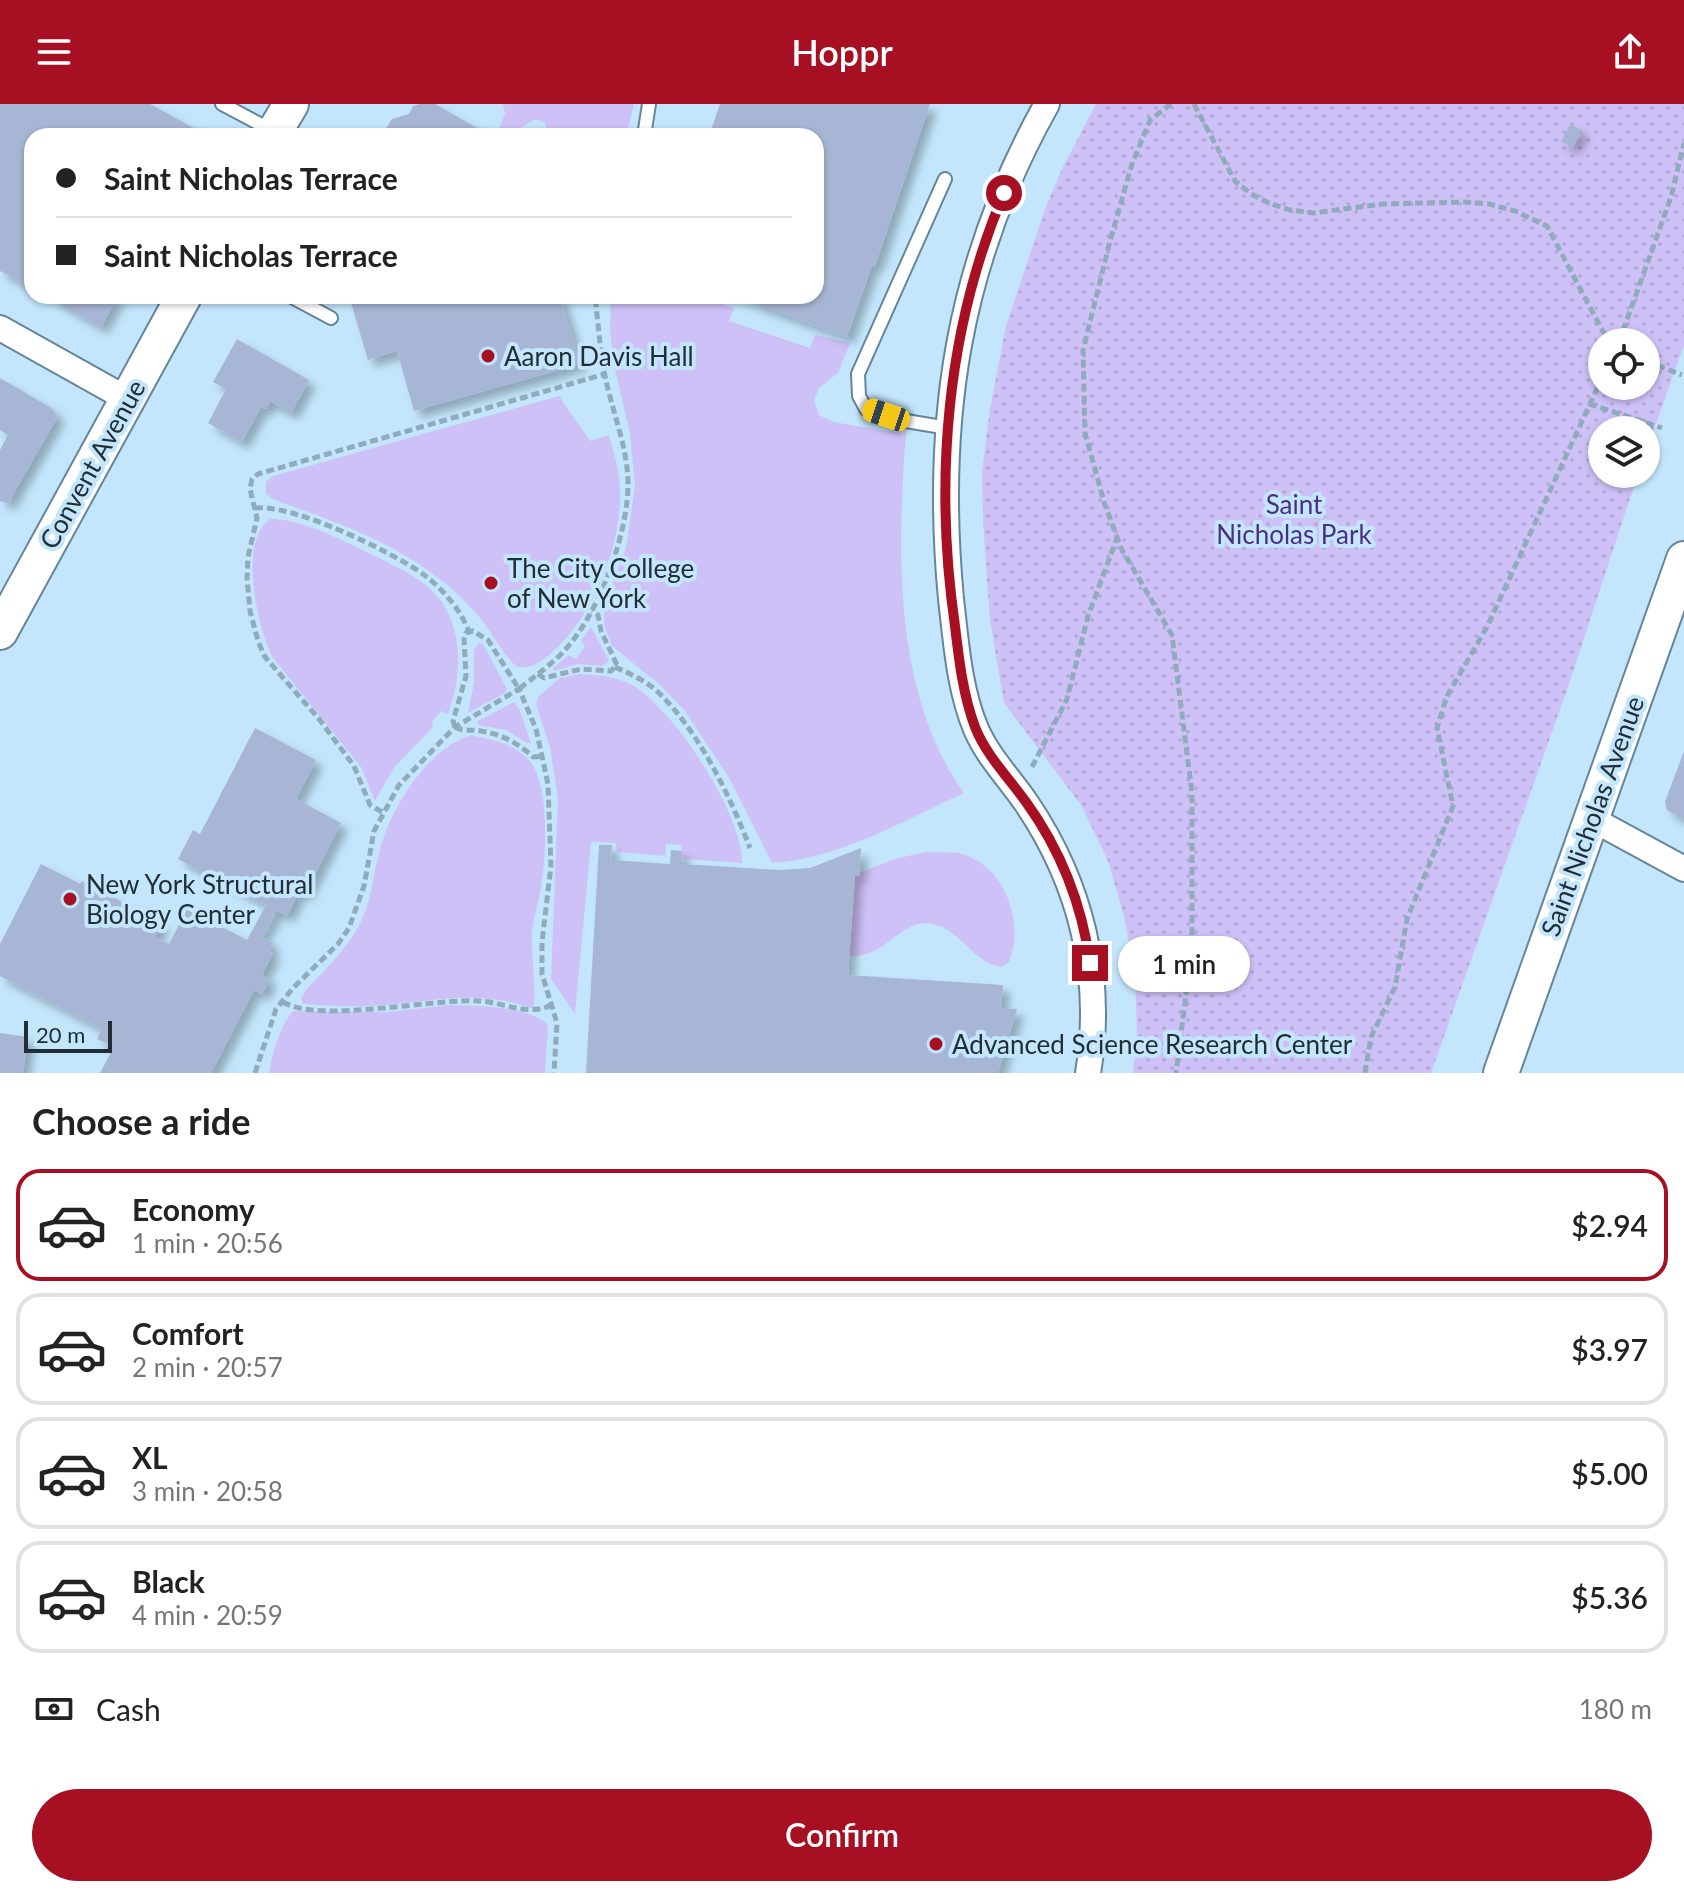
<!DOCTYPE html>
<html lang="en">
<head>
<meta charset="utf-8">
<style>
	:root { --surface:#fff; --page:#f2f2f2; --text:#222; --muted:#767676; --line:#e0e0e0; --accent:#a71022 }
	body { margin:0; font-family:Lato,sans-serif; background:var(--page); color:var(--text); height:100vh; display:flex; flex-direction:column; font-size:30px; white-space:nowrap }
	* { box-sizing:border-box; margin:0 }
	p { font-size:26px; color:var(--muted) }
	.icon { flex:none; width:44px; height:44px; fill:none; stroke:currentColor; stroke-width:2; stroke-linecap:round; stroke-linejoin:round }
	.map { position:relative; height:969px; overflow:hidden }
	.sheet { display:flex; flex-direction:column; background:var(--surface); flex:1 }
	.sheet>* { flex:none }
	.top-card { position:absolute; left:24px; top:24px; width:800px; height:176px; border-radius:24px; box-shadow:0 2px 6px #0004; display:grid; align-content:center; height:176px; padding:0 32px; background:var(--surface) }
	.controls { position:absolute; left:1588px; top:224px; display:grid; gap:16px }
	.controls a { display:grid; place-items:center; width:72px; height:72px; border-radius:50%; background:var(--surface); box-shadow:0 2px 6px #0004; font-size:40px }
	.scale { position:absolute; left:24px; bottom:20px; width:88px; box-sizing:border-box; padding-left:8px; border:4px solid #212e36; border-top:0; font-size:22px; line-height:28px; white-space:nowrap; color:#212e36; -webkit-text-stroke:6px #c4e6fc; paint-order:stroke }
	.end { position:absolute; width:36px; height:36px; margin:-18px; border:10px solid #a71022; background:#fff; box-shadow:0 0 0 4px #fff }
	.from { border-radius:50% }
	.bubble { position:absolute; height:56px; border-radius:28px; background:var(--surface); box-shadow:0 2px 6px #0004; font-size:26px; font-weight:600; line-height:56px; text-align:center }
	.car { position:absolute; width:24px; height:48px; margin:-24px -12px; border-radius:10px; box-shadow:0 0 6px 2px #0007; background:linear-gradient(#f5c518 24%,#345 0 40%,#f5c518 0 76%,#345 0 86%,#f5c518 0) }
	.top-card b { display:flex; align-items:center; gap:28px; height:76px; font-size:30px }
	.top-card b+b { border-top:2px solid var(--line) }
	.top-card i { width:20px; height:20px; background:var(--text) }
	ul { padding:0; list-style:none }
	li { display:flex; align-items:center; gap:24px; height:112px; margin:0 16px 12px; padding:0 16px; border:4px solid var(--line); border-radius:24px }
	li div { flex:1 }
	li b { display:block; font-size:30px }
	li em { font-style:normal; font-weight:600 }
	li.current { border-color:var(--accent) }
	li>.icon { width:72px; height:72px; stroke-width:1.5 }
	h2 { padding:0 32px; font-size:36px; line-height:96px }
	.pay { display:flex; align-items:center; gap:20px; height:88px; padding:0 32px; font-size:30px }
	.pay p { margin-inline-start:auto }
	.primary-button { display:flex; gap:16px; margin-top:auto; padding:16px 32px }
	.primary-button a { flex:1; height:92px; border-radius:48px; background:var(--accent); color:#fff; font-size:32px; font-weight:600; line-height:92px; text-align:center }
	header { display:flex; justify-content:space-between; align-items:center; height:104px; padding:0 32px; background:var(--accent); color:#fff; font-size:36px; font-weight:600 }
	.map>svg:first-child { display:block }
	.grass { fill:#cec1f7 }
	.park { fill:url(#park-dots); fill-rule:evenodd }
	.building { fill:#a8b6d5; filter:url(#shadow) }
	.lines { fill:none; stroke-linecap:round; stroke-linejoin:round }
	.lane-casing { stroke:#658599; stroke-width:16 }
	.street-casing { stroke:#658599; stroke-width:28 }
	.secondary-casing { stroke:#658599; stroke-width:38 }
	.path { stroke:#90abbc; stroke-width:5; stroke-dasharray:8 4; stroke-linecap:butt }
	.lane { stroke:#fff; stroke-width:12 }
	.street { stroke:#fff; stroke-width:24 }
	.secondary { stroke:#fff; stroke-width:34 }
	.route { stroke:#a71022; stroke-width:10 }
	.poi-dot { fill:#a71022; stroke:#c4e6fc; stroke-width:3 }
	.labels { text-anchor:middle; dominant-baseline:central; stroke-width:8; stroke-linejoin:round; paint-order:stroke }
	.poi-label { font-size:26px; fill:#212e36; stroke:#c4e6fc; text-anchor:start }
	.street-label { font-size:26px; fill:#212e36; stroke:#c4e6fc }
	.park-label { font-size:26px; fill:#4d2e87; stroke:#c4e6fc }
</style>
</head>
<body>
<header><svg class="icon" aria-label="menu" viewBox="0 0 24 24"><path d="M4 6h16M4 12h16M4 18h16"/></svg>Hoppr<svg class="icon" aria-label="share" viewBox="0 0 24 24"><path d="M12 15V3M7 8l5-5 5 5M5 13v7h14v-7"/></svg></header>
<div class="map">
<svg width="1684" height="969" viewBox="0 0 1684 969">
	<defs>
		<pattern id="park-dots" width="8" height="8" patternUnits="userSpaceOnUse" patternTransform="scale(2)"><rect width="8" height="8" fill="#cec1f7"/><path d="M2 2h.1M6 6h.1" fill="none" stroke="#b1a6d4" stroke-width="1.8" stroke-linecap="round"/></pattern>
		<filter id="shadow"><feDropShadow dx="7" dy="7" stdDeviation="4" flood-color="#0004"/></filter>
	</defs>
	<rect width="100%" height="100%" fill="#c4e6fc"/>
	<!-- grass -->
	<g class="grass">
		<polygon points="503,0 634,0 626,32 548,32 545,19 536,15 506,32 498,28 505,9"/>
		<path d="M611 192H699L734 204 729 217 810 244 815 231 850 239 838 269 819 284 814 296 819 311 833 318 906 330C897 446 893 590 964 689 904 716 839 755 772 759L729 674 685 607 660 581 612 542 604 521V501L626 444 635 382 630 329 614 262 610 225Z"/>
		<path d="M559 292 590 337 609 331C617 358 623 381 619 410 614 460 588 518 549 551 539 559 529 566 516 562 499 546 490 524 474 507 422 448 348 422 275 396L266 390V378L273 372Z"/>
		<path d="M270 415C296 414 329 430 352 441 375 452 398 462 419 476 464 506 465 564 448 610L441 607 432 618 433 623 393 665 375 697 361 663 273 554C258 524 237 439 270 415Z"/>
		<polygon points="591,523 609,557 602,562 578,560 554,567 553,564 569,551 576,555 585,542 581,537"/>
		<polygon points="479,539 483,540 507,585 505,589 468,609 474,579 474,545"/>
		<path d="M580 570C596 571 613 572 628 579 671 599 744 712 742 759L683 755 681 741 666 740 665 752 617 748 616 739 591 738 575 910 551 875 558 694 550 644 536 600 539 592 560 574Z"/>
		<polygon points="514,598 519,604 531,639 527,639 506,626 478,621 478,617"/>
		<path d="M471 631C491 636 513 639 528 655 552 680 546 761 539 794 537 806 532 818 532 830 531 845 537 896 533 904 474 886 444 896 385 901 358 904 330 902 303 900L301 895 305 887C326 864 349 844 362 815 372 794 373 771 379 749 390 705 426 646 471 631Z"/>
		<path d="M925 748C936 749 951 747 962 750 1005 762 1025 819 1009 858L1001 863C972 858 961 826 933 820 897 813 886 860 842 851L851 772 895 755Z"/>
		<path d="M451 901C477 902 530 902 548 921L545 969H269C273 947 279 924 293 907L386 908Z"/>
	</g>
	<!-- park -->
	<path class="park" d="M1096 0H1684V241L1646 348V326H1602V370H1638L1568 583 1431 969H1133L1137 929 1135 872 1124 812 1108 757 1081 701 1004 599 990 516 983 417 982 368 990 305 1006 222 1045 105 1062 65ZM1602 238H1646V282H1602Z"/>
	<!-- building -->
	<g class="building">
		<polygon points="0,0 150,0 208,32 32,32 32,184 0,167"/>
		<polygon points="420,0 435,0 491,32 381,32 392,15 409,10 413,2"/>
		<polygon points="720,0 930,0 875,162 872,161 847,233 734,192 816,192 816,32 709,32"/>
		<polygon points="1570,20 1582,26 1573,43 1561,38"/>
		<polygon points="46,192 118,192 101,223"/>
		<polygon points="349,192 560,192 580,260 414,307 397,247 368,256"/>
		<polygon points="237,235 309,276 291,309 270,297 266,305 261,303 242,338 208,319 226,285 213,278"/>
		<polygon points="0,274 53,305 57,314 8,399 0,397 0,346 8,331 0,326"/>
		<polygon points="255,624 316,656 296,695 341,719 305,790 299,787 287,812 276,806 262,833 273,839 269,847 273,849 262,871 270,875 262,890 254,886 211,969 100,969 114,943 97,935 102,925 0,872 0,840 41,760 80,780 82,777 162,819 155,833 169,840 187,805 247,836 266,801 178,755 193,726 200,730"/>
		<polygon points="1684,647 1684,715 1667,706 1665,698"/>
		<polygon points="599,741 612,741 611,756 670,760 671,746 682,747 682,760 779,766 810,764 861,744 859,772 855,772 848,871 1003,881 1001,904 1017,905 998,969 586,969"/>
		<polygon points="0,929 28,933 23,969 0,969"/>
	</g>
	<g class="lines">
		<!-- lane casing -->
		<g class="lane-casing">
			<g id="lane">
				<polyline points="222,0 271,26"/>
				<polyline points="644,32 649,0"/>
				<polyline points="945,75 858,270 859,292 866,305 906,317 948,324"/>
				<polyline points="290,192 331,214"/>
			</g>
		</g>
		<!-- street casing -->
		<g class="street-casing">
			<g id="street">
				<path d="M1047 0C958 158 934 316 951 495 956 537 959 585 976 625 988 653 1010 675 1027 700 1081 780 1104 873 1088 969"/>
				<polyline points="0,224 127,295"/>
				<polyline points="1592,715 1684,765"/>
			</g>
		</g>
		<!-- secondary casing -->
		<g class="secondary-casing">
			<g id="secondary">
				<polyline points="272,32 291,0"/>
				<polyline points="0,528 184,192"/>
				<polyline points="1501,969 1684,455"/>
			</g>
		</g>
		<!-- path -->
		<g class="path">
			<polyline points="1171,0 1150,16 1132,60 1109,141 1083,246 1085,329 1104,398 1121,444 1172,531 1192,689 1192,844 1176,969"/>
			<polyline points="1194,0 1235,77 1251,90 1269,99 1290,106 1313,109 1383,100 1465,98 1489,100 1515,107 1547,122 1602,226 1611,238"/>
			<polyline points="1619,238 1671,93 1684,39"/>
			<polyline points="1646,257 1682,271"/>
			<polyline points="1589,300 1662,324"/>
			<path d="M255 404C294 400 390 447 423 470 442 484 461 506 469 528"/>
			<path d="M615 563C630 570 645 576 658 588 700 629 729 690 750 744"/>
			<polyline points="538,570 544,574 581,565 611,567 617,561 601,527 598,511 592,507"/>
			<path d="M455 623 453 617 466 572 464 535 466 529 473 527 488 536 519 585C537 570 556 558 570 540 601 503 628 428 628 380 628 344 612 307 605 272 600 246 598 218 595 192"/>
			<path d="M455 623C464 628 471 625 481 627 501 630 518 639 533 653L544 652"/>
			<polyline points="1032,663 1067,595 1088,512 1117,434"/>
			<polyline points="382,708 370,701 354,662 319,615 265,553 258,537 250,507 247,474 248,453 257,414 250,385 252,375 258,370 605,270"/>
			<path d="M283 898C319 920 433 894 479 897 504 898 528 913 551 901"/>
			<polyline points="255,969 276,905 293,884 338,840 349,824 364,782 374,727 399,681 455,623 519,585 536,625 548,680 551,762 542,838 542,870 557,919 554,969"/>
			<polyline points="1365,969 1371,933 1395,883 1407,815 1453,702 1437,624 1447,592 1487,523 1602,274"/>
		</g>
		<!-- lane -->
		<use href="#lane" class="lane"/>
		<!-- street -->
		<use href="#street" class="street"/>
		<!-- secondary -->
		<use href="#secondary" class="secondary"/>
	</g>
	<g class="lines">
		<!-- route -->
		<path class="route" d="M1004 89C946 225 934 377 955 522 959 556 963 591 975 623 986 651 1008 673 1026 698 1060 745 1082 801 1090 859"/>
	</g>
	<!-- markers -->
	<g class="poi-dot">
		<circle cx="488" cy="252" r="8"/>
		<circle cx="491" cy="479" r="8"/>
		<circle cx="70" cy="795" r="8"/>
		<circle cx="936" cy="940" r="8"/>
	</g>
	<g class="labels">
		<!-- poi labels -->
		<g class="poi-label">
			<text x="504" y="252">Aaron Davis Hall</text>
			<text x="507" y="464">The City College<tspan x="507" dy="30">of New York</tspan></text>
			<text x="86" y="780">New York Structural<tspan x="86" dy="30">Biology Center</tspan></text>
			<text x="952" y="940">Advanced Science Research Center</text>
		</g>
		<!-- street labels -->
		<g class="street-label">
			<text transform="translate(92 360) rotate(-61)">Convent Avenue</text>
			<text transform="translate(1592 712) rotate(-70)">Saint Nicholas Avenue</text>
		</g>
		<!-- park labels -->
		<g class="park-label">
			<text x="1294" y="400">Saint<tspan x="1294" dy="30">Nicholas Park</tspan></text>
		</g>
	</g>
</svg>
<div class="controls">
<a><svg class="icon" aria-label="locate" viewBox="0 0 24 24"><circle cx="12" cy="12" r="6"/><path d="M12 2v4M12 18v4M2 12h4M18 12h4"/></svg></a>
<a><svg class="icon" aria-label="layers" viewBox="0 0 24 24"><path d="M12 4l9 5-9 5-9-5zM3 14l9 5 9-5"/></svg></a>
</div>
<div class="scale">20 m</div>
<i class="end from" style="left:1004px;top:89px"></i>
<i class="end" style="left:1090px;top:859px"></i>
<div class="bubble" style="left:1118px;top:832px;width:132px">1 min</div>
<i class="car" style="left:886px;top:311px;rotate:288deg"></i>
<div class="top-card">
<b><i class="from"></i>Saint Nicholas Terrace</b>
<b><i></i>Saint Nicholas Terrace</b>
</div>
</div>
<section class="sheet">
<h2>Choose a ride</h2>
<ul>
<li class="current"><svg class="icon" aria-label="car" viewBox="0 0 24 24"><path d="M5 17H2v-5l4-1 3-4h7l3 4 3 1v5h-3M9 17h6M6 11h13"/><circle cx="7" cy="17" r="2"/><circle cx="17" cy="17" r="2"/></svg><div><b>Economy</b><p>1 min · 20:56</p></div><em>$2.94</em></li>
<li><svg class="icon" aria-label="car" viewBox="0 0 24 24"><path d="M5 17H2v-5l4-1 3-4h7l3 4 3 1v5h-3M9 17h6M6 11h13"/><circle cx="7" cy="17" r="2"/><circle cx="17" cy="17" r="2"/></svg><div><b>Comfort</b><p>2 min · 20:57</p></div><em>$3.97</em></li>
<li><svg class="icon" aria-label="car" viewBox="0 0 24 24"><path d="M5 17H2v-5l4-1 3-4h7l3 4 3 1v5h-3M9 17h6M6 11h13"/><circle cx="7" cy="17" r="2"/><circle cx="17" cy="17" r="2"/></svg><div><b>XL</b><p>3 min · 20:58</p></div><em>$5.00</em></li>
<li><svg class="icon" aria-label="car" viewBox="0 0 24 24"><path d="M5 17H2v-5l4-1 3-4h7l3 4 3 1v5h-3M9 17h6M6 11h13"/><circle cx="7" cy="17" r="2"/><circle cx="17" cy="17" r="2"/></svg><div><b>Black</b><p>4 min · 20:59</p></div><em>$5.36</em></li>
</ul>
<div class="pay"><svg class="icon" aria-label="cash" viewBox="0 0 24 24"><path d="M3 7h18v10H3z"/><circle cx="12" cy="12" r="2"/></svg>Cash<p>180 m</p></div>
<div class="primary-button"><a>Confirm</a></div>
</section>
</body>
</html>
